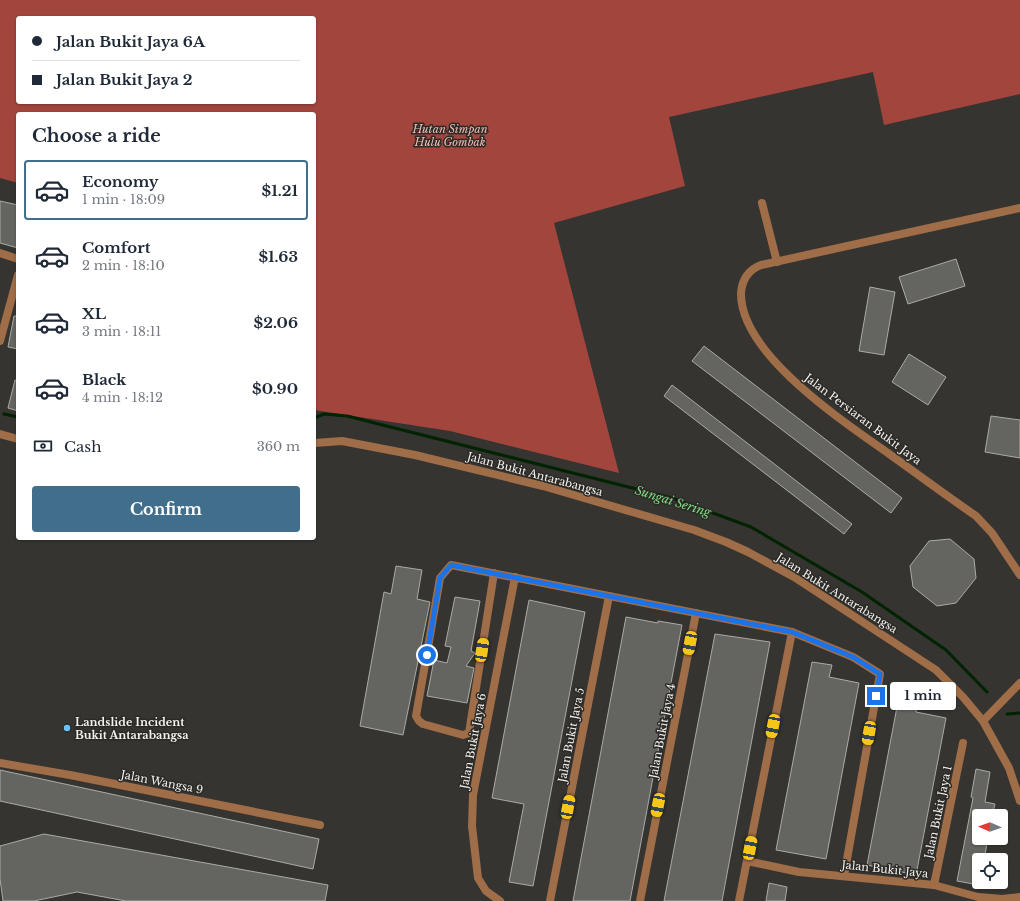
<!DOCTYPE html>
<html lang="en">
<head>
<meta charset="utf-8">
<style>
	:root { --surface:#fff; --page:#f2f2f3; --text:#1f2937; --muted:#747a83; --line:#e0e1e3; --accent:#416e8b }
	body { margin:0; font-family:"Libre Baskerville",serif; background:var(--page); color:var(--text); height:100vh; display:flex; flex-direction:column; font-size:15px; white-space:nowrap }
	* { box-sizing:border-box; margin:0 }
	p { font-size:13px; color:var(--muted) }
	.icon { flex:none; width:22px; height:22px; fill:none; stroke:currentColor; stroke-width:2; stroke-linecap:round; stroke-linejoin:round }
	.map { position:relative; flex:1; overflow:hidden }
	.details { position:absolute; left:16px; top:112px; width:300px; height:428px; display:flex; flex-direction:column; background:var(--surface); border-radius:4px; box-shadow:0 1px 3px #0004 }
	.details>* { flex:none }
	.guide { position:absolute; left:16px; top:16px; width:300px; height:88px; border-radius:4px; box-shadow:0 1px 3px #0004; display:grid; align-content:center; height:88px; padding:0 16px; background:var(--surface) }
	.needle { width:26px; rotate:272deg }
	.tools { position:absolute; left:972px; top:809px; display:grid; gap:8px }
	.tools a { display:grid; place-items:center; width:36px; height:36px; border-radius:4px; background:var(--surface); box-shadow:0 1px 3px #0004; font-size:20px }
	.end { position:absolute; width:18px; height:18px; margin:-9px; border:5px solid #1a73e8; background:#fff; box-shadow:0 0 0 2px #fff }
	.from { border-radius:50% }
	.bubble { position:absolute; height:28px; border-radius:4px; background:var(--surface); box-shadow:0 1px 3px #0004; font-size:13px; font-weight:700; line-height:28px; text-align:center }
	.car { position:absolute; width:12px; height:24px; margin:-12px -6px; border-radius:5px; box-shadow:0 0 3px 1px #0007; background:linear-gradient(#f5c518 24%,#345 0 40%,#f5c518 0 76%,#345 0 86%,#f5c518 0) }
	.guide b { display:flex; align-items:center; gap:14px; height:38px; font-size:15px }
	.guide b+b { border-top:1px solid var(--line) }
	.guide i { width:10px; height:10px; background:var(--text) }
	ul { padding:0; list-style:none }
	li { display:flex; align-items:center; gap:12px; height:60px; margin:0 8px 6px; padding:0 8px; border:2px solid transparent; border-radius:4px }
	li div { flex:1 }
	li b { display:block; font-size:15px }
	li em { font-style:normal; font-weight:700 }
	li.on { border-color:var(--accent) }
	li>.icon { width:36px; height:36px; stroke-width:1.5 }
	h2 { padding:0 16px; font-size:18px; line-height:48px }
	.pay { display:flex; align-items:center; gap:10px; height:44px; padding:0 16px; font-size:15px }
	.pay p { margin-inline-start:auto }
	.primary-button { display:flex; gap:8px; margin-top:auto; padding:8px 16px }
	.primary-button a { flex:1; height:46px; border-radius:4px; background:var(--accent); color:#fff; font-size:16px; font-weight:700; line-height:46px; text-align:center }
	.map>svg:first-child { display:block }
	.forest { fill:#a1453d; fill-rule:evenodd }
	.lines { fill:none; stroke-linecap:round; stroke-linejoin:round }
	.stream { stroke:#002302; stroke-width:3 }
	.building { fill:#646560; stroke:#aaaba5 }
	.street { stroke:#9f6d47; stroke-width:8 }
	.route { stroke:#1a73e8; stroke-width:5 }
	.poi-dot { fill:#6ac3f1; stroke:#2c2a26; stroke-width:1.5 }
	.labels { text-anchor:middle; dominant-baseline:central; stroke-width:3; stroke-linejoin:round; paint-order:stroke }
	.park-label { font-size:11px; font-style:italic; fill:#f0bcb4; stroke:#2c2a26 }
	.street-label { font-size:11px; fill:#f3f2ef; stroke:#2c2a26 }
	.poi-label { font-size:11px; font-weight:bold; fill:#f3f2ef; stroke:#2c2a26; text-anchor:start }
	.water-label { font-size:12px; font-style:italic; fill:#7fde83; stroke:#2c2a26 }
</style>
</head>
<body>
<div class="map">
<svg width="1020" height="901" viewBox="0 0 1020 901">
	<rect width="100%" height="100%" fill="#363430"/>
	<!-- forest -->
	<path class="forest" d="M0 0H1020V94L884 125 873 72 669 117 685 186 554 223 619 473 450 431 314 410V114H18V183L0 178ZM18 18H314V102H18Z"/>
	<g class="lines">
		<!-- stream -->
		<g class="stream">
			<polyline points="4,414 18,417"/>
			<polyline points="314,418 324,414 347,416 672,498 751,527 862,592 946,650 987,692"/>
			<polyline points="1007,714 1020,713"/>
		</g>
	</g>
	<!-- building -->
	<g class="building">
		<polygon points="0,201 18,205 18,248 0,243"/>
		<polygon points="956,259 965,286 908,304 899,277"/>
		<polygon points="870,287 895,292 884,355 859,351"/>
		<polygon points="14,316 18,316 18,349 8,347"/>
		<polygon points="704,346 902,498 891,513 692,361"/>
		<polygon points="909,354 946,377 928,405 892,382"/>
		<polygon points="15,380 18,381 18,411 8,408"/>
		<polygon points="672,385 852,524 844,534 664,396"/>
		<polygon points="991,416 1020,420 1020,458 985,452"/>
		<polygon points="950,539 974,559 976,578 956,603 937,606 913,587 910,566 929,541"/>
		<polygon points="396,566 422,570 417,599 430,602 403,735 360,726 384,592 391,594"/>
		<polygon points="455,597 480,601 471,651 475,653 466,666 474,668 467,703 427,696 434,660 447,663 451,647 445,646"/>
		<polygon points="529,600 585,612 533,886 509,882 524,804 492,798"/>
		<polygon points="626,617 658,623 658,621 682,625 652,783 630,901 573,901"/>
		<polygon points="715,634 770,642 722,901 664,901"/>
		<polygon points="812,662 832,665 829,677 859,683 826,859 776,850"/>
		<polygon points="900,691 919,695 916,712 946,718 916,875 867,865"/>
		<polygon points="976,769 990,772 985,802 995,804 992,816 979,816 979,838 988,838 984,860 979,860 979,885 957,881 973,798 971,797"/>
		<polygon points="0,770 319,839 313,869 0,801"/>
		<polygon points="44,834 328,885 325,901 126,901 77,892 34,901 3,901 0,879 0,846"/>
		<polygon points="769,883 787,887 785,901 766,901"/>
	</g>
	<g class="lines">
		<!-- street -->
		<g class="street">
			<polyline points="762,203 777,262"/>
			<path d="M1020 208 761 265C748 270 742 280 741 293 740 355 846 423 892 456 920 476 947 496 976 516L992 533 1020 575"/>
			<polyline points="0,253 18,259"/>
			<polyline points="0,341 18,275"/>
			<polyline points="0,434 18,439"/>
			<polyline points="314,443 342,441 415,455 543,486 694,530 726,542 748,552 794,577 936,670 963,697 983,721 1009,768 1020,801"/>
			<polyline points="494,573 469,733 463,735 423,724 419,721 416,716 440,578 451,565 792,632 853,657 880,674 844,876"/>
			<polyline points="983,721 1020,683"/>
			<polyline points="0,763 70,775 320,825"/>
			<polyline points="747,861 799,872 934,885 978,897 1002,899 1020,897"/>
			<polyline points="934,885 963,743"/>
			<polyline points="500,901 486,891 478,878 472,826 473,795 515,577"/>
			<polyline points="550,901 609,596"/>
			<polyline points="640,901 696,613"/>
			<polyline points="739,901 792,632"/>
		</g>
	</g>
	<g class="lines">
		<!-- route -->
		<polyline class="route" points="427,655 440,578 451,565 792,632 853,657 880,674 876,696"/>
	</g>
	<!-- markers -->
	<circle class="poi-dot" cx="67" cy="728" r="4"/>
	<g class="labels">
		<!-- park labels -->
		<g class="park-label">
			<text x="450" y="129">Hutan Simpan<tspan x="450" dy="13">Hulu Gombak</tspan></text>
		</g>
		<!-- street labels -->
		<g class="street-label">
			<text transform="translate(863 419) rotate(37)">Jalan Persiaran Bukit Jaya</text>
			<text transform="translate(535 474) rotate(15)">Jalan Bukit Antarabangsa</text>
			<text transform="translate(837 593) rotate(32)">Jalan Bukit Antarabangsa</text>
			<text transform="translate(662 731) rotate(-79)">Jalan Bukit Jaya 4</text>
			<text transform="translate(571 735) rotate(-79)">Jalan Bukit Jaya 5</text>
			<text transform="translate(473 741) rotate(-79)">Jalan Bukit Jaya 6</text>
			<text transform="translate(162 782) rotate(11)">Jalan Wangsa 9</text>
			<text transform="translate(938 812) rotate(-78)">Jalan Bukit Jaya 1</text>
			<text transform="translate(885 869) rotate(6)">Jalan Bukit Jaya</text>
		</g>
		<!-- poi labels -->
		<g class="poi-label">
			<text x="75" y="722">Landslide Incident<tspan x="75" dy="13">Bukit Antarabangsa</tspan></text>
		</g>
		<!-- water labels -->
		<g class="water-label">
			<text transform="translate(673 501) rotate(17)">Sungai Sering</text>
		</g>
	</g>
</svg>
<div class="tools">
<a><svg class="needle" viewBox="-14 -14 28 28"><path d="M0-13l5 13h-10z" fill="#e53935"/><path d="M0 13l5-13h-10z" fill="#747a83"/></svg></a>
<a><svg class="icon" aria-label="locate" viewBox="0 0 24 24"><circle cx="12" cy="12" r="6"/><path d="M12 2v4M12 18v4M2 12h4M18 12h4"/></svg></a>
</div>
<i class="end from" style="left:427px;top:655px"></i>
<i class="end" style="left:876px;top:696px"></i>
<div class="bubble" style="left:890px;top:682px;width:66px">1 min</div>
<i class="car" style="left:690px;top:643px;rotate:191deg"></i>
<i class="car" style="left:482px;top:650px;rotate:9deg"></i>
<i class="car" style="left:773px;top:726px;rotate:191deg"></i>
<i class="car" style="left:869px;top:733px;rotate:190deg"></i>
<i class="car" style="left:658px;top:805px;rotate:191deg"></i>
<i class="car" style="left:568px;top:807px;rotate:11deg"></i>
<i class="car" style="left:750px;top:848px;rotate:11deg"></i>
<div class="guide">
<b><i class="from"></i>Jalan Bukit Jaya 6A</b>
<b><i></i>Jalan Bukit Jaya 2</b>
</div>
<section class="details">
<h2>Choose a ride</h2>
<ul>
<li class="on"><svg class="icon" aria-label="car" viewBox="0 0 24 24"><path d="M5 17H2v-5l4-1 3-4h7l3 4 3 1v5h-3M9 17h6M6 11h13"/><circle cx="7" cy="17" r="2"/><circle cx="17" cy="17" r="2"/></svg><div><b>Economy</b><p>1 min · 18:09</p></div><em>$1.21</em></li>
<li><svg class="icon" aria-label="car" viewBox="0 0 24 24"><path d="M5 17H2v-5l4-1 3-4h7l3 4 3 1v5h-3M9 17h6M6 11h13"/><circle cx="7" cy="17" r="2"/><circle cx="17" cy="17" r="2"/></svg><div><b>Comfort</b><p>2 min · 18:10</p></div><em>$1.63</em></li>
<li><svg class="icon" aria-label="car" viewBox="0 0 24 24"><path d="M5 17H2v-5l4-1 3-4h7l3 4 3 1v5h-3M9 17h6M6 11h13"/><circle cx="7" cy="17" r="2"/><circle cx="17" cy="17" r="2"/></svg><div><b>XL</b><p>3 min · 18:11</p></div><em>$2.06</em></li>
<li><svg class="icon" aria-label="car" viewBox="0 0 24 24"><path d="M5 17H2v-5l4-1 3-4h7l3 4 3 1v5h-3M9 17h6M6 11h13"/><circle cx="7" cy="17" r="2"/><circle cx="17" cy="17" r="2"/></svg><div><b>Black</b><p>4 min · 18:12</p></div><em>$0.90</em></li>
</ul>
<div class="pay"><svg class="icon" aria-label="cash" viewBox="0 0 24 24"><path d="M3 7h18v10H3z"/><circle cx="12" cy="12" r="2"/></svg>Cash<p>360 m</p></div>
<div class="primary-button"><a>Confirm</a></div>
</section>
</div>
</body>
</html>
